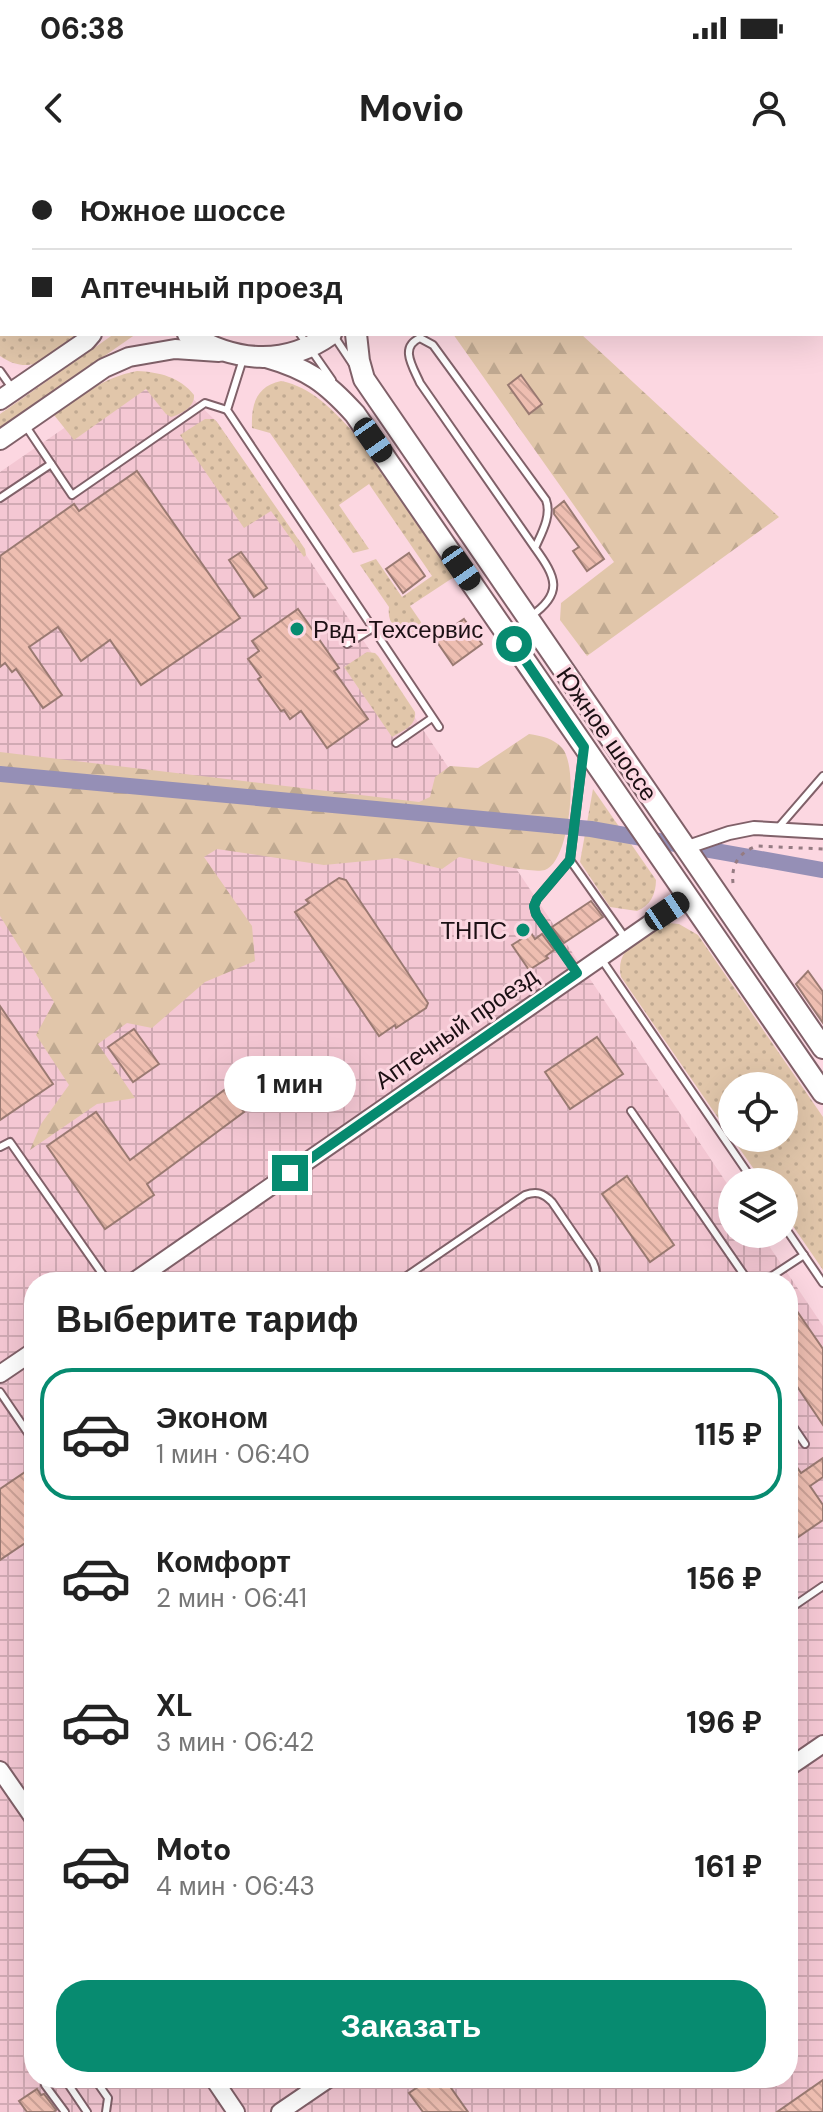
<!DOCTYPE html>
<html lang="ru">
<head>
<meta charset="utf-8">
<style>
	:root { --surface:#fff; --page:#f6f6f6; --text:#222; --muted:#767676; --line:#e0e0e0; --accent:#078b70 }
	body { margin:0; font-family:"DM Sans",sans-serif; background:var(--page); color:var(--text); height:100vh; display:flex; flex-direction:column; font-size:30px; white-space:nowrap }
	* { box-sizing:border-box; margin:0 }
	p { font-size:26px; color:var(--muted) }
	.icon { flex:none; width:44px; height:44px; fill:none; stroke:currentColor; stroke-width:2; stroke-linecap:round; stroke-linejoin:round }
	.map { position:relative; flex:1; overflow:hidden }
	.side { position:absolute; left:24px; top:1112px; width:774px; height:816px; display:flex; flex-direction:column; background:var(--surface); border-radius:32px; box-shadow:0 8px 32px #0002 }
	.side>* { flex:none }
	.hud { position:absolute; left:0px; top:0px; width:824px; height:176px; box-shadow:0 8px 32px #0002; display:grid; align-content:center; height:176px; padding:0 32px; background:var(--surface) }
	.tools { position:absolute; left:718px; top:912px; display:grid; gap:16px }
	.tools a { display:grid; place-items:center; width:80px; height:80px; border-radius:50%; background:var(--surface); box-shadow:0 8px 32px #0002; font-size:40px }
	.end { position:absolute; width:36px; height:36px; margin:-18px; border:10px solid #078b70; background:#fff; box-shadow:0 0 0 4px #fff }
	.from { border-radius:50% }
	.bubble { position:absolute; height:56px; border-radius:28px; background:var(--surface); box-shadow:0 8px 32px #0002; font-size:26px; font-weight:700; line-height:56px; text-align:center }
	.car { position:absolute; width:24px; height:48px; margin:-24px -12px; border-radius:10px; box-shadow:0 0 6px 2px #0007; background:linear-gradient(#222 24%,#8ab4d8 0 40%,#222 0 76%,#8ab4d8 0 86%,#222 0) }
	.hud b { display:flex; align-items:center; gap:28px; height:76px; font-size:30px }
	.hud b+b { border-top:2px solid var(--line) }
	.hud i { width:20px; height:20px; background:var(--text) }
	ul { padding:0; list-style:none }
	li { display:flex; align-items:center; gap:24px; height:132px; margin:0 16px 12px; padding:0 16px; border:4px solid transparent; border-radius:32px }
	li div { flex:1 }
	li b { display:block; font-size:30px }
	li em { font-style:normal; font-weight:700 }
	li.active { border-color:var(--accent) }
	li>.icon { width:72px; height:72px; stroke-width:1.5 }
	h2 { padding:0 32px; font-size:36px; line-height:96px }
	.primary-button { display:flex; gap:16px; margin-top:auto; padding:16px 32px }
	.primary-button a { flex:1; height:92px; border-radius:32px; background:var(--accent); color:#fff; font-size:32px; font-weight:700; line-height:92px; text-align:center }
	.status { display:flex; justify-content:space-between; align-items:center; height:56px; padding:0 40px; background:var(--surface); direction:ltr }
	.status svg { height:22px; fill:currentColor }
	header { display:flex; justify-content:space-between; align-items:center; height:104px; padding:0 32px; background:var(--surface); font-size:36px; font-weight:700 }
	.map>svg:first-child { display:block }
	.industrial { fill:url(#industrial-grid); fill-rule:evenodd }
	.grass { fill:url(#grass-dots) }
	.forest { fill:url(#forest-firs) }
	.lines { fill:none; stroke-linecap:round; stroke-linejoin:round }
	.canal { stroke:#958fb6; stroke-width:16 }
	.building { fill:url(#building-back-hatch); stroke:#9a7a72; stroke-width:2 }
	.service-casing { stroke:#806169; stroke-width:10 }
	.minor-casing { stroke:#806169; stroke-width:16 }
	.tertiary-casing { stroke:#806169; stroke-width:20 }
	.secondary-casing { stroke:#806169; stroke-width:22 }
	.primary-casing { stroke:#806169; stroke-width:24 }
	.path { stroke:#957b82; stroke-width:3; stroke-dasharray:4 6; stroke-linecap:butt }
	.service { stroke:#fff; stroke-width:6 }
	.minor { stroke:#fff; stroke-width:12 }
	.tertiary { stroke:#fff; stroke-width:16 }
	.secondary { stroke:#fff; stroke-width:18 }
	.primary { stroke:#fff; stroke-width:20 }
	.route { stroke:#078b70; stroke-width:10 }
	.poi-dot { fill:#078b70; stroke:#fcd7e1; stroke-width:3 }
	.labels { text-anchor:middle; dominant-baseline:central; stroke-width:6; stroke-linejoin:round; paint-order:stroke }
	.poi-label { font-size:24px; fill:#1c1014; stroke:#fcd7e1; text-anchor:start }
	.street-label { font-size:24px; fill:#1c1014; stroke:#fcd7e1 }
</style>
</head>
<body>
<div class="status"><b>06:38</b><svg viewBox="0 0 49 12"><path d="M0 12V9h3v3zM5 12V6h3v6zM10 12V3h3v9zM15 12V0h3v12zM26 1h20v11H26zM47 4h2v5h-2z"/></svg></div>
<header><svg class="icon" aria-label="back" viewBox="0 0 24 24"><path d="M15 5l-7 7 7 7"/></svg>Movio<svg class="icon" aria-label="person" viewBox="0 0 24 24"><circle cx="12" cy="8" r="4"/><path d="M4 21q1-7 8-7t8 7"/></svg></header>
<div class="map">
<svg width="823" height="1952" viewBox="0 0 823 1952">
	<defs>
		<pattern id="industrial-grid" width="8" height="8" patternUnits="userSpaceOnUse" patternTransform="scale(2)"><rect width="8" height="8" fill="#f4c7d3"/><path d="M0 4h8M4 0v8" fill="none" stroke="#d1aab4"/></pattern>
		<pattern id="grass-dots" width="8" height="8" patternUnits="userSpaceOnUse" patternTransform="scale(2)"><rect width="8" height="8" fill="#e1c6aa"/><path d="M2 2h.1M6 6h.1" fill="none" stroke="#c0a991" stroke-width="1.8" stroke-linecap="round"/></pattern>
		<pattern id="forest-firs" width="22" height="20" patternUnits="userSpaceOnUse" patternTransform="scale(2)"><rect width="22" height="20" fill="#e1c6aa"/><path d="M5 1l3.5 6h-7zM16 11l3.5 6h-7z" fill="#c0a991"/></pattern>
		<pattern id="building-back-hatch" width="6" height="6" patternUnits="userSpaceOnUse" patternTransform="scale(2)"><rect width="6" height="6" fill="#eebeb1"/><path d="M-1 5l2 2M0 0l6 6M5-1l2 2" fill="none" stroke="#cca297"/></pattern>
	</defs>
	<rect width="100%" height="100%" fill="#fcd7e1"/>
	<!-- industrial -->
	<path class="industrial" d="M146 212 168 221 187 233 217 262 732 1031V1074H761L823 1166V1952H0V312ZM34 1122H788V1918H34Z"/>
	<!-- grass -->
	<g class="grass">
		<path d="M2 142V174H83C56 193 33 219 0 196V143Z"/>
		<polygon points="114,174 136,174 0,269 0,254"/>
		<path d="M137 211C159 212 180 217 194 235 195 247 181 254 171 257L166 254 146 229 74 280 54 255C82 235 102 218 137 211Z"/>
		<path d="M281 221C312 227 334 251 354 273L454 417 410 446 421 462V467L409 475C395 471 387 462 389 447L360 405 376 399 402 437 432 416 369 324 339 345 369 389 353 393 270 273 252 268C251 245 256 226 281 221Z"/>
		<polygon points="205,259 214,259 217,262 305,389 306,395 304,397 271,351 244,368 180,275"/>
		<path d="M367 492 375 493 378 496 415 552C417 566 402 571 392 577L344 507Z"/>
		<path d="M593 629 656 720C656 734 650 746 637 751L610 747 580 702Z"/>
		<path d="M669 763 679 764 698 775 823 957V1110L784 1053V1022H763L732 978H784V926H732V978L621 817C614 787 646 772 669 763Z"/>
	</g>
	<!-- forest -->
	<g class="forest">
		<polygon points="453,174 581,174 779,357 587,496 560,460 561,443 614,402"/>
		<path d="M529 574C542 576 553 578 562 588 579 606 570 702 545 710 530 714 476 700 459 697L442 709 397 698 324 705 217 689 204 697 252 766 255 801 205 822 152 868 127 863 98 884 135 938 97 944 30 990 41 964 69 925 36 875 54 842 0 756V592L419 642 430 637 435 617 450 606 478 608Z"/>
	</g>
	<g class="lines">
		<!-- canal -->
		<polyline class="canal" points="0,614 591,669 823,710"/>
	</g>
	<!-- building -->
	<g class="building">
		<polygon points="521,215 542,244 529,254 508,225"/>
		<polygon points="137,311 240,458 141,525 110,480 81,501 58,467 29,487 62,535 43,548 16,509 12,512 5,503 0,507 0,396 74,344 79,351"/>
		<polygon points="564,341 604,399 587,411 573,391 579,387 554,354 554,349"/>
		<polygon points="241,392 267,428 254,437 229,400"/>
		<polygon points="409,393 425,416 403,433 386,409"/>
		<polygon points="298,449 339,508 334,511 368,559 327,588 301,551 290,559 284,550 281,551 258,519 261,517 248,499 259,491 252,481"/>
		<polygon points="464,459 482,484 453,505 435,479"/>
		<polygon points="339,718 346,720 428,843 426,848 396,868 395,865 379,876 295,752 309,743 306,740"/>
		<polygon points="591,741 603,757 564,783 552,767"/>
		<polygon points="531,773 535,779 542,774 554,790 546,796 548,798 529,810 512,785"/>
		<polygon points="808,811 823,832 823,863 796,824"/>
		<polygon points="0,846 53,924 0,960"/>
		<polygon points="134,869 159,904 133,922 108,887"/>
		<polygon points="597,877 623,914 570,949 545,912"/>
		<polygon points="227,928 244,952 147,1024 154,1035 105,1069 47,986 96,952 130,1000"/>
		<polygon points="627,1016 674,1085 650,1102 602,1034"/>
		<polygon points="788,1138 823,1189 823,1265 788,1213"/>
		<polygon points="788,1294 801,1313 823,1298 823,1317 810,1326 823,1345 823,1360 788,1384"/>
		<polygon points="34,1306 34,1377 0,1400 0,1329"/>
		<polygon points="431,1918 444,1918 468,1952 423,1952 409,1933"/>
		<polygon points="823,1920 823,1952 777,1952"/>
		<polygon points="37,1929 41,1935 44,1934 56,1950 54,1952 27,1952 19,1941"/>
	</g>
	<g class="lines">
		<!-- service casing -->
		<g class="service-casing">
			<g id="service">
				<polyline points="213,0 214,2"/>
				<polyline points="23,2 24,0"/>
				<polyline points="0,5 2,8"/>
				<polyline points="0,18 2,18"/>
				<polyline points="0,31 2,29"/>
				<polyline points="0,78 2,75"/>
				<polyline points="300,174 332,220"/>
				<polyline points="334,176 352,203"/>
				<polyline points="243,199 227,250 439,567"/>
				<polyline points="0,211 12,228"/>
				<polyline points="25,265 72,335 205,243 227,250"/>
				<polyline points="0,338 51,304"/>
				<path d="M531 456C564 433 556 417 535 388L420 223C413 207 399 187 420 178L433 185 546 340C552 356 541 374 535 388"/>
				<polyline points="347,484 373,468"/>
				<polyline points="396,583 432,558"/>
				<polyline points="778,668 823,616"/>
				<polyline points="570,700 626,779"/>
				<polyline points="602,800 754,1022"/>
				<polyline points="577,812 536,754 534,746 537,739 570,700 583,594"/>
				<polyline points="631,951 749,1122"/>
				<polyline points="0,987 10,982 108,1122"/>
				<polyline points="784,1066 823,1123"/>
				<path d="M398 1122 525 1035C537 1031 543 1033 552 1042L593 1102C596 1109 598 1116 592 1122"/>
				<polyline points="763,1122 804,1095"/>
				<polyline points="0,1232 34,1282"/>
				<polyline points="788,1259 805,1284"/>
				<polyline points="788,1450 823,1426"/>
				<polyline points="47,1918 45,1925 65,1952"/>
				<polyline points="64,1918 87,1952"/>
				<polyline points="94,1918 108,1938 106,1952"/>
			</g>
		</g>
		<!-- minor casing -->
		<g class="minor-casing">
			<polyline id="minor" points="685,688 729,673 754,668 823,672"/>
		</g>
		<!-- tertiary casing -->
		<g class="tertiary-casing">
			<g id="tertiary">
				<polyline points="133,1122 688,737"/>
				<polyline points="0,1214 34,1191"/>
				<polyline points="788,1608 823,1584"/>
				<polyline points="0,1610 34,1659"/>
				<polyline points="213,1918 236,1952"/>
				<polyline points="280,1952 330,1918"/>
			</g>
		</g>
		<!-- secondary casing -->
		<g class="secondary-casing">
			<g id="secondary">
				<polyline points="404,2 405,0"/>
				<polyline points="0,240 86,181 92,174"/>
				<polyline points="0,280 104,208 129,197 175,189 219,192"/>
			</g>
		</g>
		<!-- primary casing -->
		<g class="primary-casing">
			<g id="primary">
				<polyline points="159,0 159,2"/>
				<polyline points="339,0 341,2"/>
				<polyline points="181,2 184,0"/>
				<path d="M188 174C235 202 285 207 331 174"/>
				<polyline points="356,174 359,201 364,219 823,888"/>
				<path d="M266 197C308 209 326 222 355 254L823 933"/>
			</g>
		</g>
		<!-- path -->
		<path class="path" d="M733 723C731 705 739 692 757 686L823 689"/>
		<!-- service -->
		<use href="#service" class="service"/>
		<!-- minor -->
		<use href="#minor" class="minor"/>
		<!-- tertiary -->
		<use href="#tertiary" class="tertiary"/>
		<!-- secondary -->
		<use href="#secondary" class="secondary"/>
		<!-- primary -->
		<use href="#primary" class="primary"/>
	</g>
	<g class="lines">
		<!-- route -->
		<polyline class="route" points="290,1013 577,813 536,754 534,746 537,739 570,700 584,587 514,484"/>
	</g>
	<!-- markers -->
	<g class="poi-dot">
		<circle cx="297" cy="469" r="8"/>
		<circle cx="523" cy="770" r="8"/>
	</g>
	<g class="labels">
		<!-- poi labels -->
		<g class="poi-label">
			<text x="313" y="469">Рвд-Техсервис</text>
			<text x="507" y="770" text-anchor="end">ТНПС</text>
		</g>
		<!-- street labels -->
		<g class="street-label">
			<text transform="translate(607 574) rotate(55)">Южное шоссе</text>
			<text transform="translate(456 868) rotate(-35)">Аптечный проезд</text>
		</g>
	</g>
</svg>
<div class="tools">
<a><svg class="icon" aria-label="locate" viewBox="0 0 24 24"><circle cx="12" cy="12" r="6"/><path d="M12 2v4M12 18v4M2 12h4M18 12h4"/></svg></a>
<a><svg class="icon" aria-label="layers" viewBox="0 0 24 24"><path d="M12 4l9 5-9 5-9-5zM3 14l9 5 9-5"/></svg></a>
</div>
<i class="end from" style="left:514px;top:484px"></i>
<i class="end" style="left:290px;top:1013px"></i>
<div class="bubble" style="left:224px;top:896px;width:132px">1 мин</div>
<i class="car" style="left:373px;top:280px;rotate:145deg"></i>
<i class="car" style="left:461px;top:408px;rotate:145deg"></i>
<i class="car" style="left:667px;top:751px;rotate:56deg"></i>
<div class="hud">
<b><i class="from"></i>Южное шоссе</b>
<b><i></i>Аптечный проезд</b>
</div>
<section class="side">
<h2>Выберите тариф</h2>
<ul>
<li class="active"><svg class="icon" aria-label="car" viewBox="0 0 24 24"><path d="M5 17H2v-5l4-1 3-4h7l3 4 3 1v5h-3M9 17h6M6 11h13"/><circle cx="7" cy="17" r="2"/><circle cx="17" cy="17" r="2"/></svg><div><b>Эконом</b><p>1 мин · 06:40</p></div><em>115 ₽</em></li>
<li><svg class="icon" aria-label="car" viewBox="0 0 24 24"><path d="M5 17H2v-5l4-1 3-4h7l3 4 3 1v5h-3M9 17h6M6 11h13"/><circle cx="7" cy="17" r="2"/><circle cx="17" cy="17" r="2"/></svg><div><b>Комфорт</b><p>2 мин · 06:41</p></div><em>156 ₽</em></li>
<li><svg class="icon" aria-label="car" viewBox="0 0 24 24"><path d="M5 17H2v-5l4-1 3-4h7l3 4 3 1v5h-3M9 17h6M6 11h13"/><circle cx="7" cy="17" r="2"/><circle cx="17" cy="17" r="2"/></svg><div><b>XL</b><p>3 мин · 06:42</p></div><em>196 ₽</em></li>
<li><svg class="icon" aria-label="car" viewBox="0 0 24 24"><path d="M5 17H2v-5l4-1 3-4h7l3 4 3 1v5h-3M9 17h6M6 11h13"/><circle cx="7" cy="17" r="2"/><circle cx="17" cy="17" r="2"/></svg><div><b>Moto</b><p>4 мин · 06:43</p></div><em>161 ₽</em></li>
</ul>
<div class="primary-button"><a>Заказать</a></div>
</section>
</div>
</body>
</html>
